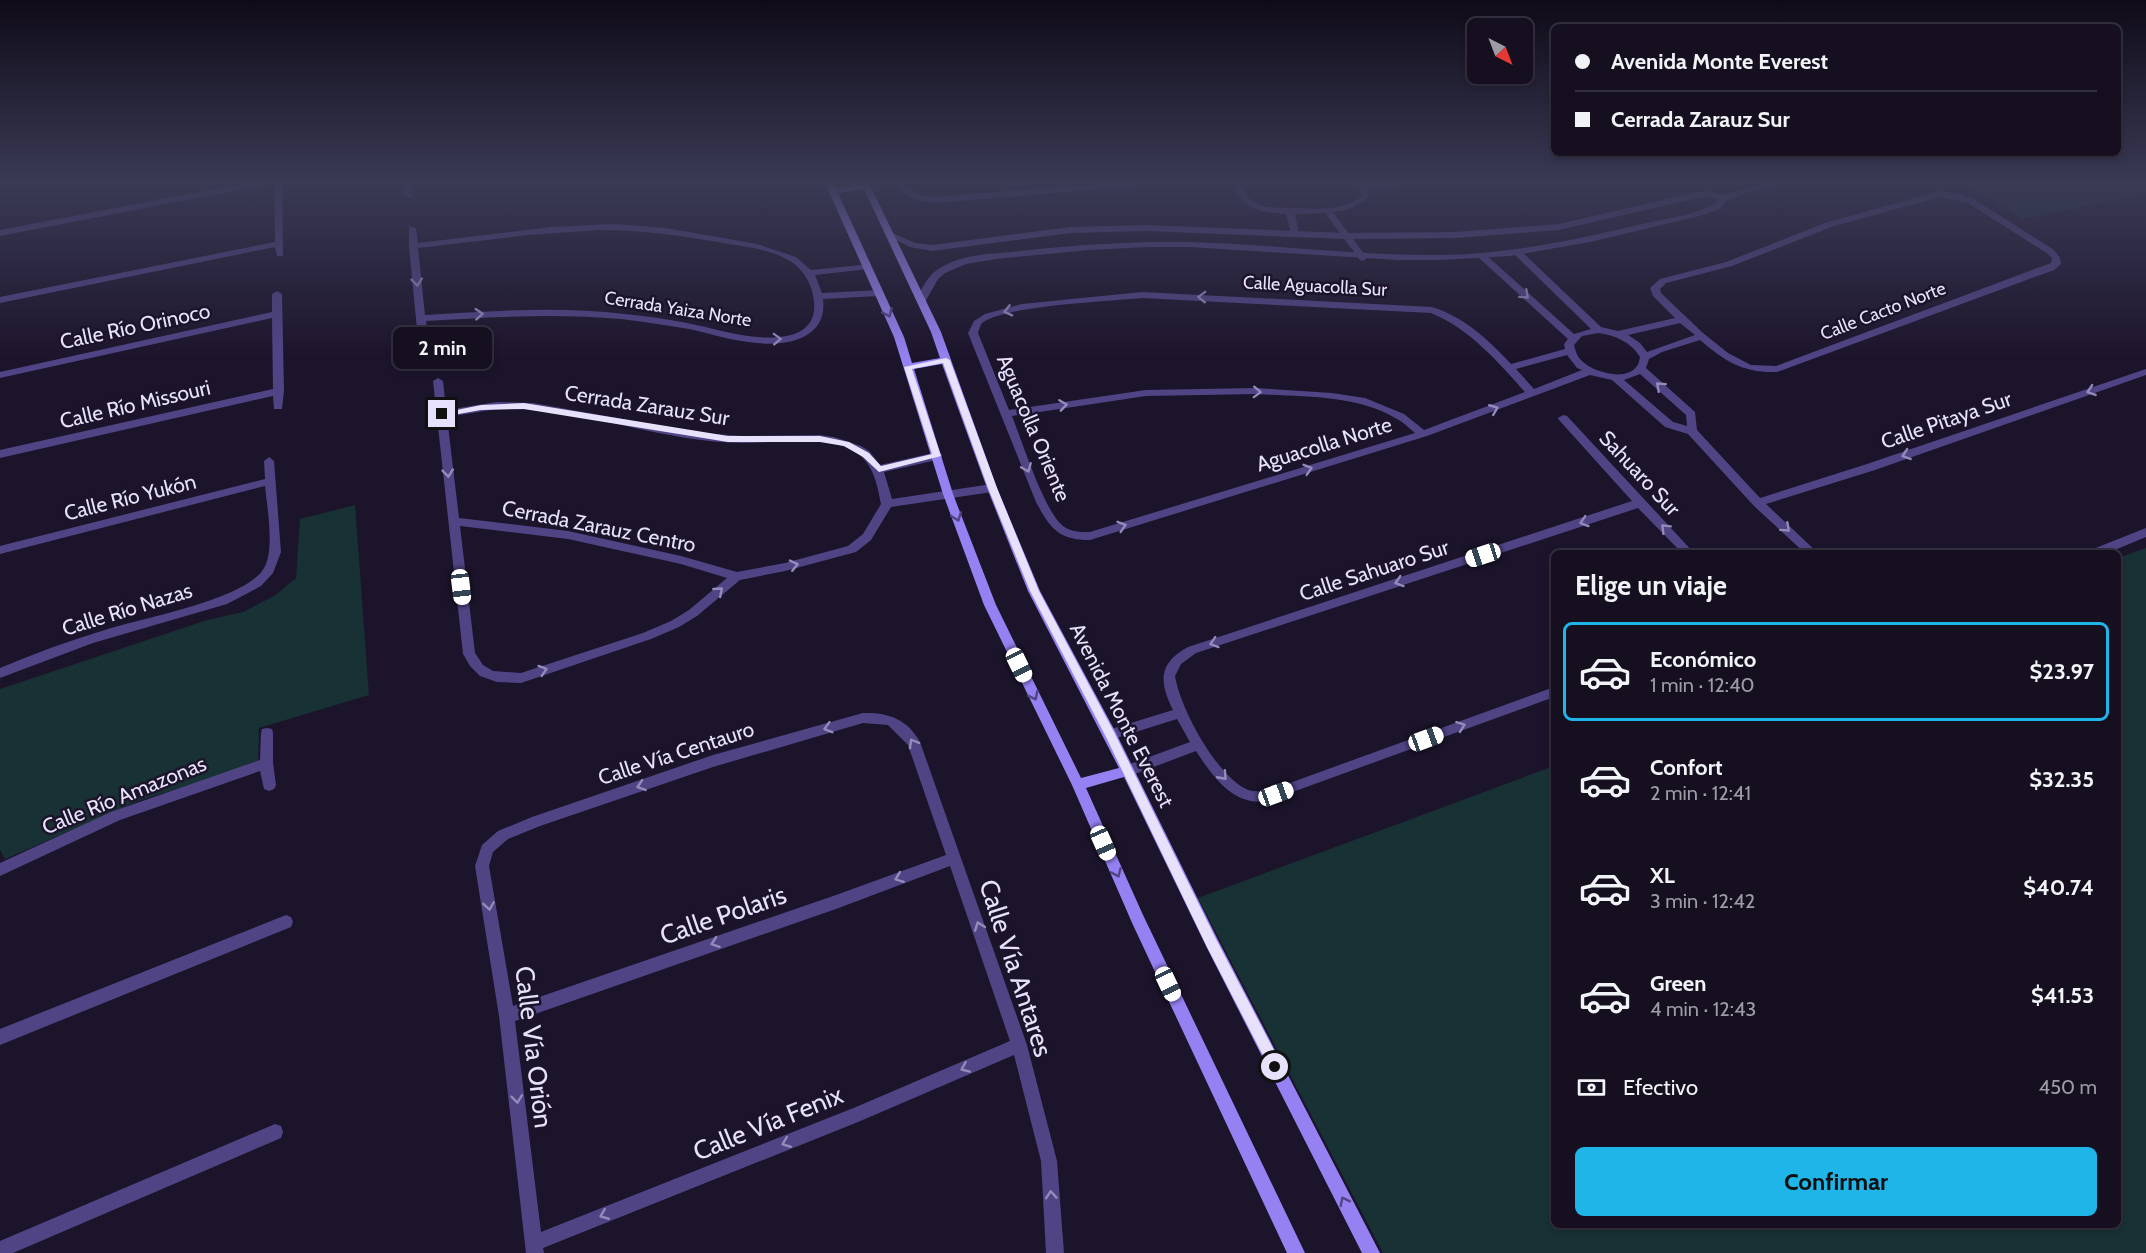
<!DOCTYPE html>
<html lang="es">
<head>
<meta charset="utf-8">
<style>
	:root { --surface:#150f20; --page:#221d2d; --text:#f1f3f6; --muted:#9d9ca5; --line:#342f3e; --accent:#20b5e9 }
	body { margin:0; font-family:Cabin,sans-serif; background:var(--page); color:var(--text); height:100vh; display:flex; flex-direction:column; font-size:22px; white-space:nowrap }
	* { box-sizing:border-box; margin:0 }
	p { font-size:20px; color:var(--muted) }
	.icon { flex:none; width:33px; height:33px; fill:none; stroke:currentColor; stroke-width:2; stroke-linecap:round; stroke-linejoin:round }
	.map { position:relative; flex:1; overflow:hidden }
	.details { position:absolute; left:1551px; top:550px; width:570px; height:678px; display:flex; flex-direction:column; background:var(--surface); border-radius:9px; box-shadow:0 3px 9px #0003,0 0 0 2px var(--line) }
	.details>* { flex:none }
	.hud { position:absolute; left:1551px; top:24px; width:570px; height:132px; border-radius:9px; box-shadow:0 3px 9px #0003,0 0 0 2px var(--line); display:grid; align-content:center; height:132px; padding:0 24px; background:var(--surface) }
	.needle { width:39px; rotate:138deg }
	.controls { position:absolute; left:1467px; top:18px; display:grid; gap:12px }
	.controls a { display:grid; place-items:center; width:66px; height:66px; border-radius:9px; background:var(--surface); box-shadow:0 3px 9px #0003,0 0 0 2px var(--line); font-size:30px }
	.end { position:absolute; width:27px; height:27px; margin:-14px; border:8px solid #e8e1fc; background:#111; box-shadow:0 0 0 3px #111 }
	.from { border-radius:50% }
	.bubble { position:absolute; height:42px; border-radius:9px; background:var(--surface); box-shadow:0 3px 9px #0003,0 0 0 2px var(--line); font-size:20px; font-weight:700; line-height:42px; text-align:center }
	.car { position:absolute; width:18px; height:36px; margin:-18px -9px; border-radius:8px; box-shadow:0 0 4px 2px #0007; background:linear-gradient(#fff 24%,#345 0 40%,#fff 0 76%,#345 0 86%,#fff 0) }
	.hud b { display:flex; align-items:center; gap:21px; height:57px; font-size:22px }
	.hud b+b { border-top:2px solid var(--line) }
	.hud i { width:15px; height:15px; background:var(--text) }
	ul { padding:0; list-style:none }
	li { display:flex; align-items:center; gap:18px; height:99px; margin:0 12px 9px; padding:0 12px; border:3px solid transparent; border-radius:9px }
	li div { flex:1 }
	li b { display:block; font-size:22px }
	li em { font-style:normal; font-weight:700 }
	li.active { border-color:var(--accent) }
	li>.icon { width:54px; height:54px; stroke-width:1.5 }
	h2 { padding:0 24px; font-size:27px; line-height:72px }
	.pay { display:flex; align-items:center; gap:15px; height:66px; padding:0 24px; font-size:22px }
	.pay p { margin-inline-start:auto }
	.button { display:flex; gap:12px; margin-top:auto; padding:12px 24px }
	.button a { flex:1; height:69px; border-radius:9px; background:var(--accent); color:#111; font-size:24px; font-weight:700; line-height:69px; text-align:center }
	.map>svg:first-child { display:block }
	.green { fill:#183134 }
	.lines { fill:none; stroke-linecap:round; stroke-linejoin:round }
	.minor { fill:#514485; fill-rule:evenodd }
	.tertiary { fill:#514485; fill-rule:evenodd }
	.secondary { fill:#9681f2; fill-rule:evenodd }
	.oneway { stroke:#958bbb }
	.oneway2 { stroke:#534585 }
	.route { fill:#e8e1fc }
	.labels { text-anchor:middle; dominant-baseline:central; stroke-width:5; stroke-linejoin:round; paint-order:stroke }
	.far-street-label { font-size:18px; fill:#e8e1fc; stroke:#1c142b }
	.street-label { font-size:21px; fill:#e8e1fc; stroke:#1c142b }
	.near-street-label { font-size:26px; fill:#e8e1fc; stroke:#1c142b }
</style>
</head>
<body>
<div class="map">
<svg width="2146" height="1253" viewBox="0 0 2146 1253">
	<rect width="100%" height="100%" fill="#1c142b"/>
	<!-- green -->
	<g class="green">
		<polygon points="1965,183 2146,183 2146,194 2022,219"/>
		<polygon points="355,505 369,695 259,728 258,764 141,800 5,859 0,850 0,689 207,620 243,612 274,596 296,578 300,519"/>
		<polygon points="2146,548 2146,1253 1383,1253 1198,898 1554,766 1554,1226 2118,1226 2118,558"/>
	</g>
	<g class="lines">
		<!-- minor -->
		<g class="minor">
			<polygon points="246,183 263,183 259,186 0,236 0,230"/>
			<polygon points="274,183 282,183 283,256 277,256 275,247 0,303 0,297 275,242"/>
			<polygon points="404,183 412,183 411,198 404,196"/>
			<path d="M897 183H905C913 194 922 196 935 197L1107 183H1140L1136 186 935 203C918 201 906 198 897 183Z"/>
			<path d="M1232 183H1240C1244 190 1246 198 1253 202 1264 209 1278 207 1289 208 1312 208 1342 213 1361 196L1357 183H1400L1396 186 1367 187 1369 196C1360 207 1347 210 1333 212L1367 258 1363 261 1360 260 1325 213 1295 214 1299 234 1292 236 1286 214C1256 211 1246 211 1232 183Z"/>
			<path d="M1940 191 1960 194 1974 199 2054 250 2060 258 2061 264 2054 270 1777 372C1743 373 1726 362 1700 340L1662 352 1649 359 1646 368 1695 412 1697 430 1760 498 1867 464 2146 369V375L1875 470 1766 504 1819 554H1806L1754 506 1688 434 1665 427 1612 380 1590 375 1427 436 1090 540C1058 540 1050 528 1036 502L968 333 974 321 985 314 1022 304 1142 292 1432 307C1464 317 1489 340 1511 364L1565 349 1564 344 1568 339 1479 258V254H1485L1574 334 1591 329 1515 255V251H1521L1601 327 1618 331 1675 318 1653 296 1650 288 1660 279 1726 262 1828 222ZM1940 197 1968 203 2048 254 2052 258 2051 263 1776 366 1751 365 1728 353 1703 333 1661 293 1660 289 1666 283 1732 266 1834 226ZM1142 298 1431 313C1470 329 1497 361 1525 392L1424 430 1404 414 1365 398 1332 393 1256 388 1146 390 1009 410 978 333C978 332 981 325 981 324 997 306 1113 301 1142 298ZM1680 323 1695 335 1647 352 1640 343 1628 335ZM1598 333C1615 335 1631 342 1640 357 1639 360 1639 364 1637 366 1626 382 1594 372 1583 362 1577 357 1576 352 1574 345L1582 336ZM1567 355 1577 368 1582 370 1534 389 1516 369ZM1640 374 1686 415 1687 426 1673 422 1624 380ZM1256 394C1302 397 1356 394 1397 419 1403 422 1409 428 1415 433L1090 532C1080 532 1071 532 1063 526 1044 511 1022 441 1012 416L1146 396Z"/>
			<path d="M615 224 666 228 757 244 796 257 811 270 871 264V268L868 269 815 275 822 293 879 290 884 293 879 296 823 299C826 324 811 337 788 342 755 348 720 336 689 329 667 325 644 322 621 319 556 313 491 317 426 321L428 340 423 343 418 340 409 246V226L416 228 418 243 552 227ZM598 230C642 230 685 236 729 244 749 247 772 250 790 261 806 271 816 291 814 311 812 326 800 334 786 336 753 342 719 329 687 323 667 319 646 316 625 314 559 306 491 311 425 315L418 248 528 235Z"/>
			<polygon points="277,291 282,294 284,391 282,409 274,409 273,396 0,458 0,450 273,389 272,318 0,378 0,372 272,312 272,294"/>
			<path d="M438 378 443 381 446 410 497 402 533 403 701 433 743 436 819 435 834 437 861 446 869 451 880 465 937 452 941 453 942 456 941 459 884 472 892 499 992 484 997 488 992 492 891 507 871 540 856 552 785 571 740 580 697 616 679 627 651 639 521 683 497 682 480 676 470 666 463 654 433 381ZM497 409C581 406 660 443 744 443 779 443 820 434 852 450 873 461 877 483 881 504L863 534 848 546 785 563 737 572 681 556 568 531 459 518 447 417ZM460 526 568 539 681 564 727 578 689 610 671 621 643 633 521 673 493 671 483 665 475 653Z"/>
			<path d="M1563 415 1567 416 1695 554H1683L1638 508 1196 653 1181 664 1175 676C1180 708 1217 777 1248 790 1257 793 1268 790 1276 788L1554 687V697L1268 801C1234 807 1213 777 1196 751L1127 777 1122 775 1120 771 1122 767 1190 742 1177 719 1110 740 1105 739 1104 735 1105 731 1173 710C1159 682 1158 663 1188 647L1632 501 1559 420 1558 418Z"/>
			<path d="M269 457 274 461 281 552 273 573 261 586 227 604 93 643 0 678V668C35 653 71 640 108 629 144 618 247 599 264 568 275 550 267 507 265 486L0 554V546L265 479 264 461Z"/>
			<polygon points="2146,528 2146,537 2105,554 2087,554 2088,551"/>
			<path d="M863 713C887 712 908 719 920 742L1027 1045 1057 1161 1064 1253H1046L1041 1161 1014 1055 858 1122 543 1248 544 1253H526L499 1016 475 866 482 845 498 831 532 817 713 755ZM863 723 888 725 908 745 946 855 836 895 513 1006 489 866 493 852 508 839 540 826 713 767ZM950 866 1010 1041 856 1107 541 1232 515 1021 836 909Z"/>
			<polygon points="267,728 272,729 273,733 273,763 276,785 274,789 269,791 264,789 260,771 120,820 0,876 0,863 111,812 260,760 261,733 262,729"/>
			<polygon points="286,915 291,917 293,922 291,927 0,1045 0,1029"/>
			<polygon points="275,1124 281,1126 283,1132 281,1138 13,1253 0,1253 0,1241"/>
		</g>
		<!-- tertiary -->
		<path class="tertiary" d="M1766 183H1779L1727 200 1720 209 1699 216 1590 242 1510 256 1440 260H1398L1190 247H1148L1089 250 996 259 966 264 945 273 938 279 925 302 922 303 917 300C921 289 927 277 937 270 963 252 999 254 1029 250 1082 245 1134 241 1188 242 1272 244 1356 256 1441 255 1511 254 1579 239 1647 223 1663 219 1710 213 1718 199L1707 197 1693 199 1559 230 1455 238 1347 239 1146 231 1071 233 932 251 910 247 886 235 890 232 915 243 932 245 1071 227 1146 225 1347 233 1455 232 1559 224 1693 193 1707 191 1723 195Z"/>
		<!-- secondary -->
		<path class="secondary" d="M825 183H833L836 188 869 183 941 332 997 488 1040 591 1115 731 1217 938 1380 1253H1362L1207 948 1124 777 1086 788 1143 915 1305 1253H1287L1133 925 1072 785 984 605 943 494 894 337ZM864 189 931 332 940 358 912 363 904 337 838 193ZM942 364 987 488 1028 591 1119 768 1081 778 996 605 953 494 914 369Z"/>
	</g>
	<!-- one-way arrows -->
	<defs><path id="oneway-chevron" d="M-2-3.5L2.5 0L-2 3.5" fill="none" stroke-width="1.6" stroke-linecap="round" stroke-linejoin="round" transform="scale(1.5)"/></defs>
	<g class="oneway">
		<use href="#oneway-chevron" transform="translate(417 282) rotate(84)"/>
		<use href="#oneway-chevron" transform="translate(1525 295) rotate(42)"/>
		<use href="#oneway-chevron" transform="translate(1202 297) rotate(-178)"/>
		<use href="#oneway-chevron" transform="translate(1008 311) rotate(166)"/>
		<use href="#oneway-chevron" transform="translate(479 314) rotate(-4)"/>
		<use href="#oneway-chevron" transform="translate(777 339) rotate(-2)"/>
		<use href="#oneway-chevron" transform="translate(1660 386) rotate(-138)"/>
		<use href="#oneway-chevron" transform="translate(2091 391) rotate(161)"/>
		<use href="#oneway-chevron" transform="translate(1257 392) rotate(2)"/>
		<use href="#oneway-chevron" transform="translate(1063 405) rotate(-8)"/>
		<use href="#oneway-chevron" transform="translate(1494 409) rotate(-22)"/>
		<use href="#oneway-chevron" transform="translate(1906 455) rotate(161)"/>
		<use href="#oneway-chevron" transform="translate(1027 468) rotate(67)"/>
		<use href="#oneway-chevron" transform="translate(1308 469) rotate(-17)"/>
		<use href="#oneway-chevron" transform="translate(448 473) rotate(84)"/>
		<use href="#oneway-chevron" transform="translate(1584 522) rotate(162)"/>
		<use href="#oneway-chevron" transform="translate(1122 526) rotate(-17)"/>
		<use href="#oneway-chevron" transform="translate(1665 528) rotate(-135)"/>
		<use href="#oneway-chevron" transform="translate(1786 528) rotate(42)"/>
		<use href="#oneway-chevron" transform="translate(794 565) rotate(-13)"/>
		<use href="#oneway-chevron" transform="translate(1399 582) rotate(162)"/>
		<use href="#oneway-chevron" transform="translate(719 591) rotate(-41)"/>
		<use href="#oneway-chevron" transform="translate(1214 643) rotate(162)"/>
		<use href="#oneway-chevron" transform="translate(543 670) rotate(-18)"/>
		<use href="#oneway-chevron" transform="translate(1461 726) rotate(-20)"/>
		<use href="#oneway-chevron" transform="translate(828 728) rotate(164)"/>
		<use href="#oneway-chevron" transform="translate(913 743) rotate(-120)"/>
		<use href="#oneway-chevron" transform="translate(1223 776) rotate(48)"/>
		<use href="#oneway-chevron" transform="translate(641 786) rotate(161)"/>
		<use href="#oneway-chevron" transform="translate(899 878) rotate(159)"/>
		<use href="#oneway-chevron" transform="translate(489 906) rotate(81)"/>
		<use href="#oneway-chevron" transform="translate(979 926) rotate(-110)"/>
		<use href="#oneway-chevron" transform="translate(715 943) rotate(161)"/>
		<use href="#oneway-chevron" transform="translate(965 1068) rotate(157)"/>
		<use href="#oneway-chevron" transform="translate(517 1099) rotate(83)"/>
		<use href="#oneway-chevron" transform="translate(786 1143) rotate(158)"/>
		<use href="#oneway-chevron" transform="translate(1051 1195) rotate(-94)"/>
		<use href="#oneway-chevron" transform="translate(604 1215) rotate(158)"/>
	</g>
	<g class="oneway2">
		<use href="#oneway-chevron" transform="translate(888 313) rotate(66)"/>
		<use href="#oneway-chevron" transform="translate(957 517) rotate(70)"/>
		<use href="#oneway-chevron" transform="translate(1034 696) rotate(64)"/>
		<use href="#oneway-chevron" transform="translate(1117 873) rotate(66)"/>
		<use href="#oneway-chevron" transform="translate(1344 1201) rotate(-117)"/>
	</g>
	<!-- sky -->
	<linearGradient id="sky" x2="0" y2="1"><stop stop-color="#0f0b18"/><stop offset="0.51" stop-color="#3a3a55"/><stop offset="1" stop-color="#3a3a55" stop-opacity="0"/></linearGradient>
	<rect width="2146" height="358" fill="url(#sky)"/>
	<!-- route -->
	<polygon class="route" points="946,358 950,360 997,488 1039,591 1114,732 1216,939 1280,1062 1282,1067 1280,1071 1275,1073 1271,1071 1207,947 1106,737 1030,591 988,488 943,363 912,369 941,456 879,472 863,457 844,446 820,442 728,442 524,409 481,410 442,417 437,414 481,405 524,403 728,436 820,436 849,442 869,453 881,466 932,454 904,367"/>
	<g class="labels">
		<!-- far-street labels -->
		<g class="far-street-label">
			<text transform="translate(1315 286) rotate(3)">Calle Aguacolla Sur</text>
			<text transform="translate(678 309) rotate(9)">Cerrada Yaiza Norte</text>
			<text transform="translate(1883 311) rotate(-21)">Calle Cacto Norte</text>
		</g>
		<!-- street labels -->
		<g class="street-label">
			<text transform="translate(135 326) rotate(-12)">Calle Río Orinoco</text>
			<text transform="translate(135 404) rotate(-13)">Calle Río Missouri</text>
			<text transform="translate(647 405) rotate(9)">Cerrada Zarauz Sur</text>
			<text transform="translate(1946 420) rotate(-19)">Calle Pitaya Sur</text>
			<text transform="translate(1034 428) rotate(67)">Aguacolla Oriente</text>
			<text transform="translate(1324 444) rotate(-17)">Aguacolla Norte</text>
			<text transform="translate(1640 473) rotate(47)">Sahuaro Sur</text>
			<text transform="translate(130 497) rotate(-14)">Calle Río Yukón</text>
			<text transform="translate(599 526) rotate(11)">Cerrada Zarauz Centro</text>
			<text transform="translate(1374 570) rotate(-18)">Calle Sahuaro Sur</text>
			<text transform="translate(127 609) rotate(-17)">Calle Río Nazas</text>
			<text transform="translate(1122 715) rotate(63)">Avenida Monte Everest</text>
			<text transform="translate(676 753) rotate(-18)">Calle Vía Centauro</text>
			<text transform="translate(124 795) rotate(-22)">Calle Río Amazonas</text>
		</g>
		<!-- near-street labels -->
		<g class="near-street-label">
			<text transform="translate(723 915) rotate(-19)">Calle Polaris</text>
			<text transform="translate(1016 968) rotate(72)">Calle Vía Antares</text>
			<text transform="translate(534 1047) rotate(83)">Calle Vía Orión</text>
			<text transform="translate(768 1123) rotate(-22)">Calle Vía Fenix</text>
		</g>
	</g>
</svg>
<div class="controls">
<a><svg class="needle" viewBox="-14 -14 28 28"><path d="M0-13l5 13h-10z" fill="#e53935"/><path d="M0 13l5-13h-10z" fill="#9d9ca5"/></svg></a>
</div>
<i class="end from" style="left:1275px;top:1067px"></i>
<i class="end" style="left:442px;top:414px"></i>
<div class="bubble" style="left:393px;top:327px;width:99px">2 min</div>
<i class="car" style="left:1483px;top:555px;rotate:252deg"></i>
<i class="car" style="left:461px;top:587px;rotate:173deg"></i>
<i class="car" style="left:1019px;top:665px;rotate:154deg"></i>
<i class="car" style="left:1426px;top:739px;rotate:70deg"></i>
<i class="car" style="left:1276px;top:794px;rotate:70deg"></i>
<i class="car" style="left:1103px;top:843px;rotate:156deg"></i>
<i class="car" style="left:1168px;top:984px;rotate:155deg"></i>
<div class="hud">
<b><i class="from"></i>Avenida Monte Everest</b>
<b><i></i>Cerrada Zarauz Sur</b>
</div>
<section class="details">
<h2>Elige un viaje</h2>
<ul>
<li class="active"><svg class="icon" aria-label="car" viewBox="0 0 24 24"><path d="M5 17H2v-5l4-1 3-4h7l3 4 3 1v5h-3M9 17h6M6 11h13"/><circle cx="7" cy="17" r="2"/><circle cx="17" cy="17" r="2"/></svg><div><b>Económico</b><p>1 min · 12:40</p></div><em>$23.97</em></li>
<li><svg class="icon" aria-label="car" viewBox="0 0 24 24"><path d="M5 17H2v-5l4-1 3-4h7l3 4 3 1v5h-3M9 17h6M6 11h13"/><circle cx="7" cy="17" r="2"/><circle cx="17" cy="17" r="2"/></svg><div><b>Confort</b><p>2 min · 12:41</p></div><em>$32.35</em></li>
<li><svg class="icon" aria-label="car" viewBox="0 0 24 24"><path d="M5 17H2v-5l4-1 3-4h7l3 4 3 1v5h-3M9 17h6M6 11h13"/><circle cx="7" cy="17" r="2"/><circle cx="17" cy="17" r="2"/></svg><div><b>XL</b><p>3 min · 12:42</p></div><em>$40.74</em></li>
<li><svg class="icon" aria-label="car" viewBox="0 0 24 24"><path d="M5 17H2v-5l4-1 3-4h7l3 4 3 1v5h-3M9 17h6M6 11h13"/><circle cx="7" cy="17" r="2"/><circle cx="17" cy="17" r="2"/></svg><div><b>Green</b><p>4 min · 12:43</p></div><em>$41.53</em></li>
</ul>
<div class="pay"><svg class="icon" aria-label="cash" viewBox="0 0 24 24"><path d="M3 7h18v10H3z"/><circle cx="12" cy="12" r="2"/></svg>Efectivo<p>450 m</p></div>
<div class="button"><a>Confirmar</a></div>
</section>
</div>
</body>
</html>
